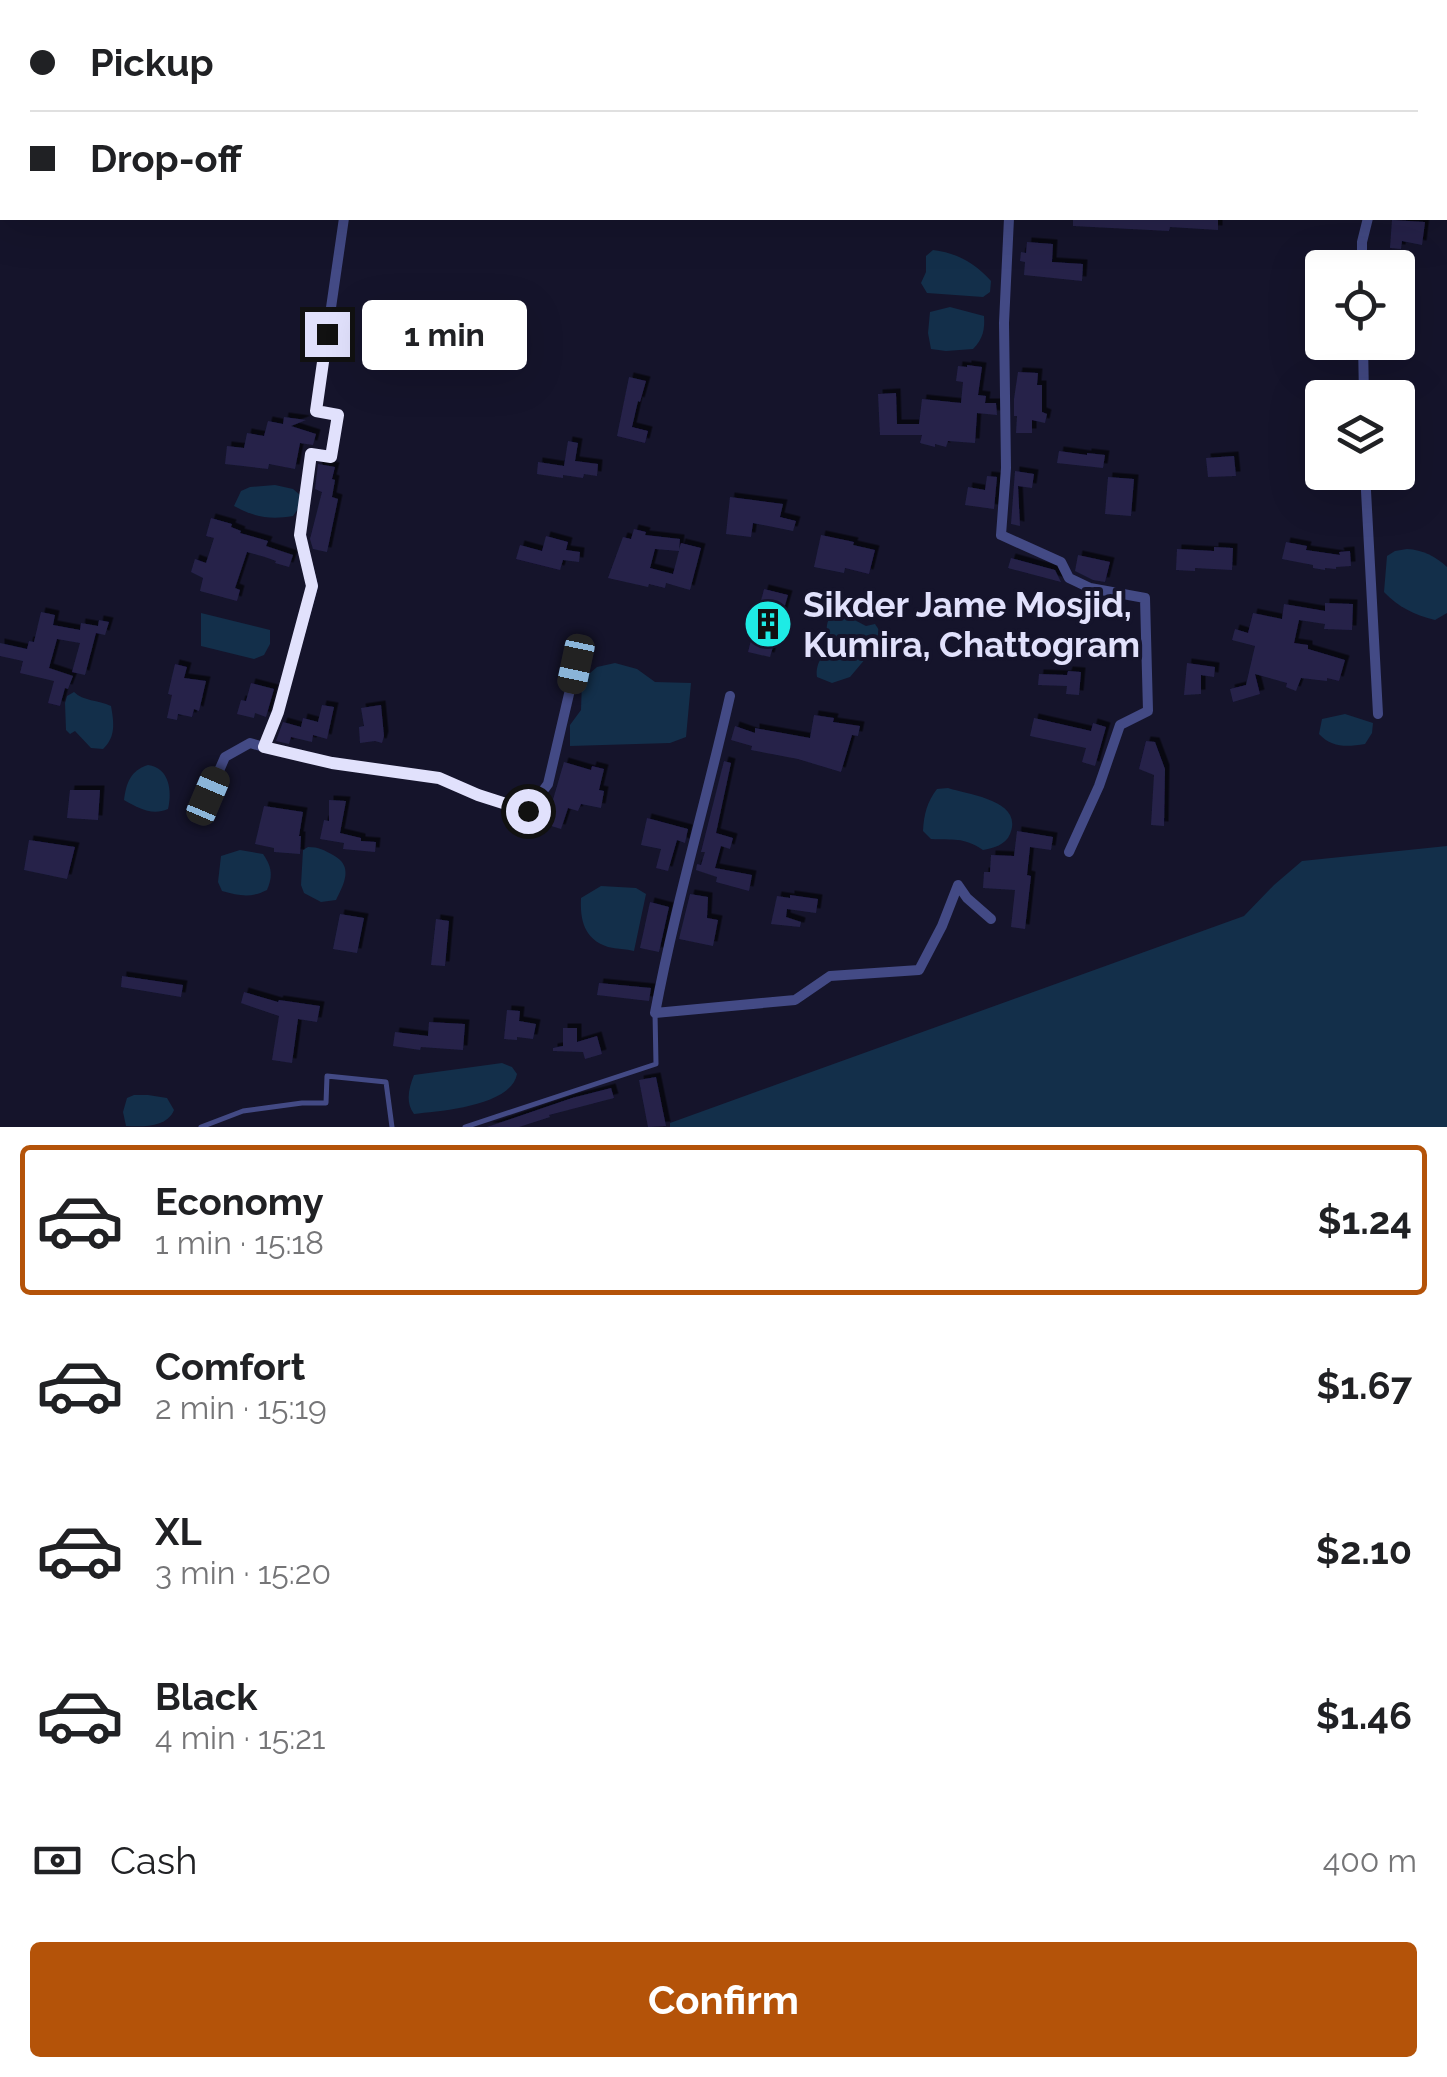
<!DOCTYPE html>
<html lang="en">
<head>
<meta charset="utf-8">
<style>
	:root { --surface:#fff; --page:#f2f2f2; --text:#202124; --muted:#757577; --line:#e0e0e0; --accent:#b45309 }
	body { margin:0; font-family:Raleway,sans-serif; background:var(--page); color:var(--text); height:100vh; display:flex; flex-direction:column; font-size:38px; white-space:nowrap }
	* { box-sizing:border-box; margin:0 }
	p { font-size:32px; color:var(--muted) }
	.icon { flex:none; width:55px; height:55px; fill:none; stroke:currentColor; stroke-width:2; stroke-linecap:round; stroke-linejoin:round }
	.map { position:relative; height:1127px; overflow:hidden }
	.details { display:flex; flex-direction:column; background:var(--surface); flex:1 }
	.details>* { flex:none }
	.guide { position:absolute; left:0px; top:0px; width:1448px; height:220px; box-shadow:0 10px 40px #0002; display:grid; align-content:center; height:220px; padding:0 30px; background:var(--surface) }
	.fabs { position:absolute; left:1305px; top:250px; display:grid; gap:20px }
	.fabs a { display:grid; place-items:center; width:110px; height:110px; border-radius:10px; background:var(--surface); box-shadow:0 10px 40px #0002; font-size:50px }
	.end { position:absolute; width:45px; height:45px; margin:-22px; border:12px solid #e1e1fc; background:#111; box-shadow:0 0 0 5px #111 }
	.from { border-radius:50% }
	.bubble { position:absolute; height:70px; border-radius:10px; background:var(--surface); box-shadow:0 10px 40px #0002; font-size:32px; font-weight:700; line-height:70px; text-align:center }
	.car { position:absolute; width:30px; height:60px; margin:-30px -15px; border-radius:12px; box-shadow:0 0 8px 2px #0007; background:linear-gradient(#222 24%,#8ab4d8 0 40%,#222 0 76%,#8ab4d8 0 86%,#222 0) }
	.guide b { display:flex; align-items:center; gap:35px; height:95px; font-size:38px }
	.guide b+b { border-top:2px solid var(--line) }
	.guide i { width:25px; height:25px; background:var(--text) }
	ul { padding:18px 0 0; list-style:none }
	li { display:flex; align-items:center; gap:30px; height:150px; margin:0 20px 15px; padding:0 10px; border:5px solid transparent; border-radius:10px }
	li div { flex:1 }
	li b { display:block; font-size:38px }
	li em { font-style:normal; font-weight:700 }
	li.active { border-color:var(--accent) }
	li>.icon { width:90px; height:90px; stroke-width:1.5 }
	.pay { display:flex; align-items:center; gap:25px; height:110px; padding:0 30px; font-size:38px }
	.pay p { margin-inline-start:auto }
	.cta { display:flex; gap:20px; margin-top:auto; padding:20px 30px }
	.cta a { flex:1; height:115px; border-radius:10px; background:var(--accent); color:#fff; font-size:40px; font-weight:700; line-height:115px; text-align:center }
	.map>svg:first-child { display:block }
	.water { fill:#132f4a }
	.building { fill:#25224a; fill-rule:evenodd; filter:url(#shadow) }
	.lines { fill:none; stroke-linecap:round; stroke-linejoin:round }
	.service { stroke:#434a85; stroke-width:5 }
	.minor { stroke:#434a85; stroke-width:10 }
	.route { stroke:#e1e1fc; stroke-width:12 }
	.labels { text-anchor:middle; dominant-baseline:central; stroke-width:8; stroke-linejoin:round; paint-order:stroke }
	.poi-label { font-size:35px; font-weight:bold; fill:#e1e1fc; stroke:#15142b; text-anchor:start }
</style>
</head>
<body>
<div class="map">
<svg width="1447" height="1127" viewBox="0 0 1447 1127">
	<defs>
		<filter id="shadow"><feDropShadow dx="4.5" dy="-4.5" stdDeviation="0" flood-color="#0009"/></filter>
	</defs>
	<rect width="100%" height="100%" fill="#15142b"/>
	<!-- water -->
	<g class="water">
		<path d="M933 250C957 253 975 263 991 281L990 292 983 297 927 293 921 283 926 272V256Z"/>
		<path d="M950 307 984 316C985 329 983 339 973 349L946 351 931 349 928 333 930 312Z"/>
		<path d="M275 485 293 489 300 495V506L293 516C270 520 254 517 234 506L241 491 250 487Z"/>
		<path d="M1407 549C1423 550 1435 556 1447 567V613L1435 620C1415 615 1398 607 1384 592L1387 556 1395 551Z"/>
		<polygon points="201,613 270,630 270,644 264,655 254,659 201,646"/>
		<path d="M843 614 866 626 875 624 879 630 877 642 866 658 850 677 832 683 817 677C815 661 825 657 827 642 828 630 824 627 831 615Z"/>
		<polygon points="615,663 637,669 655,682 691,683 686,737 670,743 570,746 570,725 581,710 582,680 597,667"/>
		<path d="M74 692C83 701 98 700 111 706 114 723 116 737 103 749L91 748 75 731 70 734 66 730 65 703 67 696Z"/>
		<path d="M1345 714 1373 723 1372 733 1365 744C1347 747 1332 748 1319 734L1322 719Z"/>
		<path d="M148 765C170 768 172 792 168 809 152 816 138 808 124 800 126 783 131 770 148 765Z"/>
		<path d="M948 788C969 795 1024 800 1010 834 1006 845 993 848 983 850 962 836 954 841 931 839L923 831C924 814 927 802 937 789Z"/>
		<polygon points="1447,846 1447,1127 670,1127 670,1123 1244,916 1274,885 1302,861"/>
		<path d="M308 847C319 847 324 850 333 855 354 866 344 884 336 900L321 902 304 893 301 885 303 850Z"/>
		<path d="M240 850 263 854C272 867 273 876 267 890 251 898 240 896 222 891L218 882 221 856Z"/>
		<path d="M601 886 636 888 646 894 634 951C626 949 617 949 608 947 584 939 580 920 581 898Z"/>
		<path d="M502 1063 512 1067 517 1074C511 1106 442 1111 414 1114 405 1102 409 1088 414 1075Z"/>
		<path d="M134 1095H148L167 1098 174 1110C167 1127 145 1127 126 1126L123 1112 127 1098Z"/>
	</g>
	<!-- building -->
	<g class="building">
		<polygon points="1073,218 1218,218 1218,230 1170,227 1169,231 1073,226"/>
		<polygon points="1392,220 1425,222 1422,245 1402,241 1401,249 1390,248"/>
		<polygon points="1027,242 1053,244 1052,262 1083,264 1082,281 1024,275 1025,262 1020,261 1021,252 1026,253"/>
		<polygon points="967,365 982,367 978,395 986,396 985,403 996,403 997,415 977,413 975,443 948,441 946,447 935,444 935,447 920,443 922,435 880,435 878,394 896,393 897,424 919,424 922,399 961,403 963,382 956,381 958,366 967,367"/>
		<polygon points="1018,372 1038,373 1037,385 1042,385 1042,412 1047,414 1045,423 1032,420 1032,433 1016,433 1017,416 1014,416 1014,399"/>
		<polygon points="629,377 646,381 640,402 638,401 632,427 648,431 645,443 617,436"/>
		<polygon points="284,417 306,420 291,426 316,434 313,445 300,443 295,469 269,464 268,469 225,464 227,446 244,448 247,433 264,436 268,421 283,424"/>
		<polygon points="568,441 578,443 575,461 598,464 597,476 584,474 583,478 563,475 563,478 537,474 538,462 564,466"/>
		<polygon points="1059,451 1087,455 1087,453 1105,455 1103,468 1057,463"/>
		<polygon points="1234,456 1236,476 1208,477 1206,458"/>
		<polygon points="318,464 335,467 332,479 335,480 332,497 338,499 327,552 313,549 310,539 322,492 315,489"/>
		<polygon points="1015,471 1034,474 1032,488 1018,486 1020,526 1011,524"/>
		<polygon points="987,476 997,477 994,509 965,505 968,487 985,490"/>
		<polygon points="1108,477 1134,479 1131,516 1105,514"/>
		<polygon points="730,497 783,504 780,517 796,521 793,531 753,523 751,537 726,534"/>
		<polygon points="211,518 232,524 231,527 241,531 240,533 268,541 266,546 293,555 289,567 275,563 276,561 265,557 247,552 235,588 240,590 237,601 200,591 203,578 191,572 195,559 206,563 214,538 206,536"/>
		<path d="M634 529 646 532 645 535 680 539 679 550 681 543 701 548 690 590 666 583 665 588 649 584 648 587 608 578 623 537 631 539ZM655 549 679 551 673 574 650 568Z"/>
		<polygon points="821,535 854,542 853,545 875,550 869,574 845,568 844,573 814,567"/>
		<polygon points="546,536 568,542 566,550 580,552 579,562 563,560 560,570 516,559 520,545 542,551"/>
		<polygon points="1286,542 1307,546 1306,550 1340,555 1339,552 1350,551 1351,566 1336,567 1336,569 1325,568 1325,570 1313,568 1313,565 1282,559"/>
		<polygon points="1214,547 1233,548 1232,570 1195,568 1195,571 1176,570 1177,549 1214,551"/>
		<polygon points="1078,555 1110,562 1105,582 1093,580 1075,571"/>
		<polygon points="1011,558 1055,570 1061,582 1008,568"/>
		<polygon points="764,589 788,595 770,657 748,652"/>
		<polygon points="1325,603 1353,604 1352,630 1324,629 1325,624 1299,620 1294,643 1308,645 1308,649 1345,660 1339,681 1327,678 1327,681 1301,678 1296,691 1286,687 1287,683 1255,674 1260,694 1233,702 1230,689 1246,685 1255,646 1232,640 1235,629 1248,633 1253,613 1282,619 1284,604 1325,611"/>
		<polygon points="41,612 55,615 53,625 80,630 81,623 98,626 99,620 109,622 105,635 96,633 85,675 72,672 80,643 57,639 49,668 73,676 68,689 65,688 60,706 48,703 54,681 20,673 23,661 0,656 0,643 27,649 29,641 34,642"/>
		<polygon points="1187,663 1215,667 1214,677 1201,675 1201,694 1184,695"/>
		<polygon points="175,664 187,667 184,678 206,681 199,711 194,709 192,717 178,714 177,720 167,718 172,695 168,694"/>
		<polygon points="1068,671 1081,672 1079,695 1066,694 1067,686 1038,685 1039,674 1067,675"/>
		<polygon points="251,683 274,689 266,717 255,713 254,718 237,714 241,700 246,701"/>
		<polygon points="322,705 334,707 327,739 313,735 312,742 291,737 289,744 276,741 283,722 301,727 303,718 318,722"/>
		<polygon points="381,705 384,736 382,743 375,741 360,743 359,727 364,726 361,708"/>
		<polygon points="814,715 834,718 833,722 860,726 858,736 852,735 841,772 798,759 751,750 752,746 731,740 735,726 755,733 755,728 810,738"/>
		<polygon points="1034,718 1091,731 1093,723 1106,727 1095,766 1082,762 1086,748 1030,736"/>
		<polygon points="1146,741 1155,742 1165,769 1164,826 1151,825 1154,775 1139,769"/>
		<polygon points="724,761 731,763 716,833 733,838 730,849 721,846 715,868 752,875 749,891 716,882 717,877 696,870 697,864 701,865 705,852 701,852"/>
		<polygon points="564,762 591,770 592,766 604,769 599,790 604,791 601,808 581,804 578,811 568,808 561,829 532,820 542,807 550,810"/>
		<polygon points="70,790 100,790 98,820 67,818"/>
		<polygon points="329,800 346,801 340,833 361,838 361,841 376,842 375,852 343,849 344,843 320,839 324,820 329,821"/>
		<polygon points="264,806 303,812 299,836 301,836 300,854 274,852 274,848 255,844"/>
		<polygon points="647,818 688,829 685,843 677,840 668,871 656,868 661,849 641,845"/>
		<polygon points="1017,831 1053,837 1051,850 1030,847 1027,875 1031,876 1025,929 1011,927 1015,890 983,888 984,872 990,872 991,855 1014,856"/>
		<polygon points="29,840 75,847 67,879 24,870"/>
		<polygon points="690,894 708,897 707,918 718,920 713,946 679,939"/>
		<polygon points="790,895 818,899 816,913 787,909 786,917 801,922 800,927 771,924 777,896 790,898"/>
		<polygon points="650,902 669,907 659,952 640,948"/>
		<polygon points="340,914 364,918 357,953 333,949"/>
		<polygon points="436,919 449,921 445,966 431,965"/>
		<polygon points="122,976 183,985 181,997 121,987"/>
		<polygon points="599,983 651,988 649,1001 597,995"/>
		<polygon points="244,992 278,1002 279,1000 320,1006 317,1022 298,1019 292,1063 272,1060 279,1016 241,1003"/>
		<polygon points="507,1010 520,1011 519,1021 536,1024 533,1039 517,1037 517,1040 504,1039"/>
		<polygon points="429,1022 465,1024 463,1050 421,1047 420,1050 393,1046 395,1032 428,1036"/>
		<polygon points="563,1028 577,1028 577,1042 597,1036 602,1054 585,1059 583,1052 553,1051 553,1048 563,1046"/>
		<polygon points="656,1077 666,1126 648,1127 639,1080"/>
		<polygon points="611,1088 614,1098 549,1115 550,1117 519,1127 487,1127 572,1098"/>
	</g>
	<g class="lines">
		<!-- service -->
		<g class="service">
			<polyline points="201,1127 243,1111 302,1103 326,1103 327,1076 386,1082 392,1127"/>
			<polyline points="465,1127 656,1064 655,1013"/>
		</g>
		<!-- minor -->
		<g class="minor">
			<polyline points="1343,0 1343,2"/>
			<polyline points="364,2 364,0"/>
			<polyline points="1017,2 1017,0"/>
			<polyline points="344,218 316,411 338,415 331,457 311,454 300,535 313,586 278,712 264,747 332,763 439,778 478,795 528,811 548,784 576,664 587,648"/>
			<polyline points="1009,218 1004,323 1006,468 1001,535 1061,562 1069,578 1090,588 1145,598 1148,711 1120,725 1099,786 1069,852"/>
			<polyline points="1362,268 1362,242 1368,218"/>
			<polyline points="1363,342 1364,398"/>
			<polyline points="1365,472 1378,714"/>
			<path d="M730 696C706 802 675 906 655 1013L795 1000 830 976 919 970 942 926 958 885 967 898 991 919"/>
			<polyline points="208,796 225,757 250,743 264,747"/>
		</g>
	</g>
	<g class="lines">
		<!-- route -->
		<polyline class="route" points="327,334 316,411 338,415 331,457 311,454 300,535 312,586 278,712 264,747 332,763 439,778 478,795 528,811"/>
	</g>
	<!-- icons -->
	<defs>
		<g id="building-disc" transform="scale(2.5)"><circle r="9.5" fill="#1eebe5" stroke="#15142b"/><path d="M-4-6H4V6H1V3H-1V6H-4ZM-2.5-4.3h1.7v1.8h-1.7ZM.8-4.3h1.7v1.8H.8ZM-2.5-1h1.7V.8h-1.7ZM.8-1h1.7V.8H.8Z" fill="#111"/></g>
	</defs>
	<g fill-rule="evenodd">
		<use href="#building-disc" x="768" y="624"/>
	</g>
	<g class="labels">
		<!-- poi labels -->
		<g class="poi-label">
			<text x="803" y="604">Sikder Jame Mosjid,<tspan x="803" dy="40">Kumira, Chattogram</tspan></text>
		</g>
	</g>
</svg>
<div class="fabs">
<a><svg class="icon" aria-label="locate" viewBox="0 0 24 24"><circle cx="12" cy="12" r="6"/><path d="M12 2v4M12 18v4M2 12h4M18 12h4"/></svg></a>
<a><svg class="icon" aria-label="layers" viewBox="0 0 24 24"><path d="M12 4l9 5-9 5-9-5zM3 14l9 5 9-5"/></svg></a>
</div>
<i class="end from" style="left:528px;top:811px"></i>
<i class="end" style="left:327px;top:334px"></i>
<div class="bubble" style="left:362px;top:300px;width:165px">1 min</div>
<i class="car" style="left:576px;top:664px;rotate:192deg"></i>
<i class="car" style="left:208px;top:796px;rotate:23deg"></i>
<div class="guide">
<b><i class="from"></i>Pickup</b>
<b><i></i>Drop-off</b>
</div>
</div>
<section class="details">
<ul>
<li class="active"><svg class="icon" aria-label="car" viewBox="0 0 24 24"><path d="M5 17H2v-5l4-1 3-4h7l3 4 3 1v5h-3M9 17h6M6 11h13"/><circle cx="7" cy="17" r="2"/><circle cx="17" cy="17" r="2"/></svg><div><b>Economy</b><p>1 min · 15:18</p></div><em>$1.24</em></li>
<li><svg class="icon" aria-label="car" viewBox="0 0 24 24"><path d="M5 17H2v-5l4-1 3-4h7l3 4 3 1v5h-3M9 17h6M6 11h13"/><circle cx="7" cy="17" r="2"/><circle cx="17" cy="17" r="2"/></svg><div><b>Comfort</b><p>2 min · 15:19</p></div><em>$1.67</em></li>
<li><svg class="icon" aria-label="car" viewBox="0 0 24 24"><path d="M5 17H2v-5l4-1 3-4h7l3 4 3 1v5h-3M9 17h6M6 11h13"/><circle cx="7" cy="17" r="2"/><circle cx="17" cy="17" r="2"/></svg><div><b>XL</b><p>3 min · 15:20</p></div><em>$2.10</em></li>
<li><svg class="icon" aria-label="car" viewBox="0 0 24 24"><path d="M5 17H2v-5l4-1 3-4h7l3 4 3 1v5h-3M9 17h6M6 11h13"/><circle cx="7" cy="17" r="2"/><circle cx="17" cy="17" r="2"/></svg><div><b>Black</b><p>4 min · 15:21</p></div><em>$1.46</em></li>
</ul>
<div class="pay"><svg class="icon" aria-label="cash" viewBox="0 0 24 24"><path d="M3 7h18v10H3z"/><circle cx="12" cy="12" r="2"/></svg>Cash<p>400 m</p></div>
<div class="cta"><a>Confirm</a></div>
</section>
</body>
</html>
